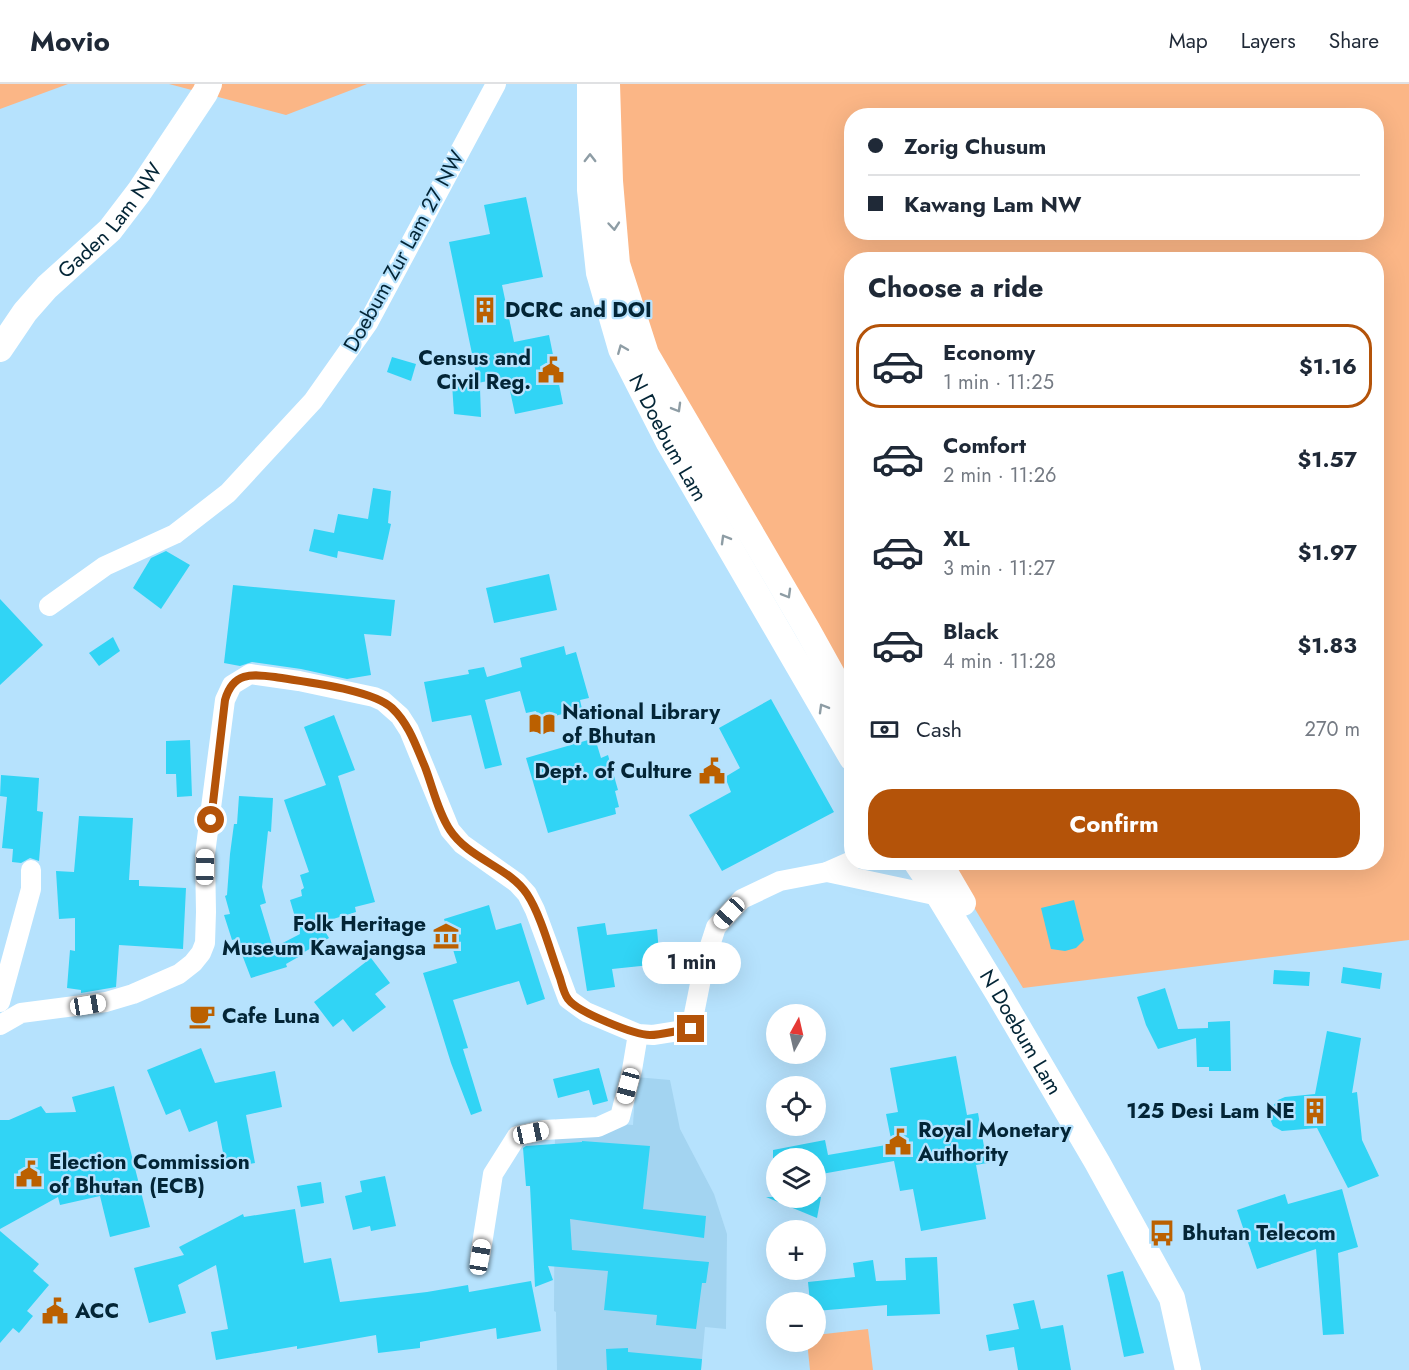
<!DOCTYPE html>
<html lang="en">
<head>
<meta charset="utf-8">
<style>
	:root { --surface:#fff; --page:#f6f6f7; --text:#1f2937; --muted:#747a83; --line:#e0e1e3; --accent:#b45309 }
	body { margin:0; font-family:Jost,sans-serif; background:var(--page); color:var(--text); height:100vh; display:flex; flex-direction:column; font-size:22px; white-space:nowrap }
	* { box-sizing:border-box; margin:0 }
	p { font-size:20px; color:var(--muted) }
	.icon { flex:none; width:33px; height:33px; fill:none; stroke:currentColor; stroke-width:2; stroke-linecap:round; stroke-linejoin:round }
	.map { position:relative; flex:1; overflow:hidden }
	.details { position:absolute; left:844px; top:168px; width:540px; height:618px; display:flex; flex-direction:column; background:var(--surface); border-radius:24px; box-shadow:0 6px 24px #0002 }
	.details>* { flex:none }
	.top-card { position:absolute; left:844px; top:24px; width:540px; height:132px; border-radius:24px; box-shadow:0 6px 24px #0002; display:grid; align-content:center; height:132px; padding:0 24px; background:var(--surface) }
	.needle { width:39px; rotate:8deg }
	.fabs { position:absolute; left:766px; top:920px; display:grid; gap:12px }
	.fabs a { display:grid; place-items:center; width:60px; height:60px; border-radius:50%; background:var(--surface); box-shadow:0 6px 24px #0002; font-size:30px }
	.end { position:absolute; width:27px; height:27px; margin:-14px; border:8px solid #b45309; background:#fff; box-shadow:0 0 0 3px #fff }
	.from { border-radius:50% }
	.bubble { position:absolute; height:42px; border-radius:21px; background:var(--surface); box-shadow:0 6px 24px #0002; font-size:20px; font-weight:700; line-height:42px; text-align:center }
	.car { position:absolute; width:18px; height:36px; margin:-18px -9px; border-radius:8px; box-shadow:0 0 4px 2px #0007; background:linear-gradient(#fff 24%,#345 0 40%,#fff 0 76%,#345 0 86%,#fff 0) }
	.top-card b { display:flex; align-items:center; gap:21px; height:57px; font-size:22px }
	.top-card b+b { border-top:2px solid var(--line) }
	.top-card i { width:15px; height:15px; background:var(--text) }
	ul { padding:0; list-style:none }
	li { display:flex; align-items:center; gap:18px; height:84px; margin:0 12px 9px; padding:0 12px; border:3px solid transparent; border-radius:24px }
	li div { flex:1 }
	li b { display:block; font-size:22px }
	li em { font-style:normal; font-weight:700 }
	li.active { border-color:var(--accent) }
	li>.icon { width:54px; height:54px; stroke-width:1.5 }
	h2 { padding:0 24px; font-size:27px; line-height:72px }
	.pay { display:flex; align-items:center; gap:15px; height:66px; padding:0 24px; font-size:22px }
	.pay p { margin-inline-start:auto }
	.action { display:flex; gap:12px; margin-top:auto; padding:12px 24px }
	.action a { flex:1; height:69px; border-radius:24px; background:var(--accent); color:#fff; font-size:24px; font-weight:700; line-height:69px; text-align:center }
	header { display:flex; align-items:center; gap:36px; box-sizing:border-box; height:84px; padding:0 30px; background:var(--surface); border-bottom:2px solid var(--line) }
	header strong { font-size:28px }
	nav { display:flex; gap:33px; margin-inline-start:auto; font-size:21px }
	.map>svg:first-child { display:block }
	.built { fill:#a3d4f1 }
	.green { fill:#fbb686; fill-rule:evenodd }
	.building { fill:#31d4f5 }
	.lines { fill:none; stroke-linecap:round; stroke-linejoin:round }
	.minor { stroke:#fff; stroke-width:20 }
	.major { stroke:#fff; stroke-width:26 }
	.oneway { stroke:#8e9da5 }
	.route { stroke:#b45309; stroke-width:8 }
	.labels { text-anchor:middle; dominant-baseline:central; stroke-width:4.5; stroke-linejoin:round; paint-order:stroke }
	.street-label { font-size:21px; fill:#032536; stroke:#b6e2fd }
	.poi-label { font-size:21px; font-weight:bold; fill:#032536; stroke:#b6e2fd; text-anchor:start }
</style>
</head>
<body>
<header>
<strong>Movio</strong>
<nav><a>Map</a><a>Layers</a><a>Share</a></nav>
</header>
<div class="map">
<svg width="1409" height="1286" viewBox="0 0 1409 1286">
	<rect width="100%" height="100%" fill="#b6e2fd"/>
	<!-- built -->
	<polygon class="built" points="636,993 670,996 680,1045 714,1110 727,1150 726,1245 705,1243 701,1286 557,1286 556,1228 554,1227 555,1035 633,1041"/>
	<!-- green -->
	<g class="green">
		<polygon points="0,0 68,0 0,25"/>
		<polygon points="169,0 367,0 286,31"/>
		<path d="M607 0H1409V856L1023 904 947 779 1377 778V176H852V620L628 225ZM852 32H1377V148H852Z"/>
		<polygon points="868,1245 873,1286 810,1286 807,1257 816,1257 816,1251"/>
	</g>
	<!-- building -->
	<g class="building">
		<polygon points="526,113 543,193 502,201 514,258 549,251 563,320 515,330 507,293 478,299 449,158 490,150 484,121"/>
		<polygon points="392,273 416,280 411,297 387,288"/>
		<polygon points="452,300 480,304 481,333 454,330"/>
		<polygon points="373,404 391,407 388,439 391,440 383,476 338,467 337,474 309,467 314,445 334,449 338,430 368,435"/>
		<polygon points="166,467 190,481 161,525 133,504 151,474"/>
		<polygon points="549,490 557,526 494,539 486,504"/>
		<polygon points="233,501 395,516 391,552 364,550 371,591 347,595 301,585 252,578 240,582 224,579"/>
		<polygon points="0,515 43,561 0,601"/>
		<polygon points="113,553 120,567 99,582 89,569"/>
		<polygon points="564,562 566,571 576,568 589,614 580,616 582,625 539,636 536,627 526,629 520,607 485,616 502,681 485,685 471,631 432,638 424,598 469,590 468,586 484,583 487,593 522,583 520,574"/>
		<polygon points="771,615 834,728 722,787 689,731 731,708 725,693 740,684 719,644"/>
		<polygon points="334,631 355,686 338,692 375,818 355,823 356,828 320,839 329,854 299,871 300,872 286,880 287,883 251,894 236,855 232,856 224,831 230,830 225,812 227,811 230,770 234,740 237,740 239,712 273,714 271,748 268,747 262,803 266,819 260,821 273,864 300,850 290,816 302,812 301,806 304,804 300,791 309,788 284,716 326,701 304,643"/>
		<polygon points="595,654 601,674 608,671 618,706 615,707 619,723 615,724 616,730 548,749 526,674"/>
		<polygon points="190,656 192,712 177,713 176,690 166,690 166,657"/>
		<polygon points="1,691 39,694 37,727 43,728 39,777 30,774 21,779 12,778 13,765 2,764 7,713 0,712"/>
		<polygon points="79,732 133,734 129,796 139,796 139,802 186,804 183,865 119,861 116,903 81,909 81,906 67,904 70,866 75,867 75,834 59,835 56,787 74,788"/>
		<polygon points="1074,816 1084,856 1076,864 1065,867 1051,865 1041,824"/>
		<polygon points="489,821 496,846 521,839 545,915 527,921 519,897 453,916 468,964 463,965 482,1027 471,1031 451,979 423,889 457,879 444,835"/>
		<polygon points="605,839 607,851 657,845 660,880 612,885 615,903 587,907 577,843"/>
		<polygon points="371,874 390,899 375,910 386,923 353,948 343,935 333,943 314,918"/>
		<polygon points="1343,883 1382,889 1380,905 1341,899"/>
		<polygon points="1274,886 1310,888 1309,902 1273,900"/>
		<polygon points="1165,904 1178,945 1208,944 1208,938 1230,937 1231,987 1209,987 1209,983 1197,983 1196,954 1158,965 1146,941 1137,913"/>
		<polygon points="1327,947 1361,954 1352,1009 1357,1008 1362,1056 1379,1092 1348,1104 1317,1044 1282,1047 1273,1042 1270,1035 1271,1024 1278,1016 1285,1013 1315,1010"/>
		<polygon points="201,964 215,999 275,987 282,1023 246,1031 255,1079 226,1084 217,1037 189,1048 180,1025 166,1031 147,986"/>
		<polygon points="956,972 967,1031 978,1029 987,1079 976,1081 986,1135 921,1147 913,1105 900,1107 894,1077 816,1091 816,1074 773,1074 773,1066 825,1056 828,1071 892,1060 886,1030 898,1028 890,984"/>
		<polygon points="599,984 608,1017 593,1021 589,1006 558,1014 553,995"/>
		<polygon points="114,1002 150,1143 110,1153 100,1112 60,1121 58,1113 0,1145 0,1036 9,1036 41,1022 46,1029 76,1028 72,1013"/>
		<polygon points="582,1057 650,1062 643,1125 706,1132 704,1154 570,1135 572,1166 709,1178 706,1199 702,1199 696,1245 656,1241 657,1231 604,1226 608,1187 548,1182 553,1196 535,1203 530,1102 526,1102 523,1064 526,1062 582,1058"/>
		<polygon points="385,1092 396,1142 371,1147 370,1142 353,1146 345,1112 362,1108 360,1097"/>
		<polygon points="321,1098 324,1119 301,1123 297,1102"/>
		<polygon points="1342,1105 1358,1163 1338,1169 1344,1250 1323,1251 1316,1165 1257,1185 1237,1126 1285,1110 1288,1120"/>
		<polygon points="766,1113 821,1113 817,1134"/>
		<polygon points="295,1125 304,1179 331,1174 340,1218 427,1208 468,1201 469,1208 531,1197 541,1247 497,1255 496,1244 420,1258 420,1264 378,1269 376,1251 297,1265 297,1262 216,1276 211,1248 228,1245 216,1181 178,1201 186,1229 149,1239 134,1184 184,1171 179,1163 243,1130 244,1133"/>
		<polygon points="0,1147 39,1180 33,1187 49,1201 27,1227 33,1232 19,1249 13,1244 0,1259"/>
		<polygon points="937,1173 940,1230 887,1232 887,1221 816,1227 816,1218 810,1218 808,1198 855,1193 853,1179 873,1176 876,1197 906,1196 905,1174"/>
		<polygon points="1123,1187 1144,1269 1124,1273 1107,1191"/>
		<polygon points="1034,1216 1041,1245 1063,1241 1071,1286 1018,1286 1014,1263 989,1267 986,1251 1019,1245 1013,1220"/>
		<polygon points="628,1264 628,1268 702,1275 701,1286 607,1286 606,1265"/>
	</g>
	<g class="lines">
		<!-- minor -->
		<g class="minor">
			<polyline points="49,522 105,482 175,450 228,409 313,317 368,239 496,0"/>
			<polyline points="827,788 939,812 945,810"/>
			<polyline points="0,918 31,805 31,786"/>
			<polyline points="0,941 21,929 106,918 133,910 179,890 193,879 201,869 205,859 206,828 205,770 225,616 232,601 250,590 299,597 374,613 383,617 400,632 409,646 450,746 462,760 517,799 527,810 535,826 568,915 586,928 638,950 653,951 691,945 704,880 716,843 742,815 780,797 827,788 852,777"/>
			<polyline points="480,1173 493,1090 517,1052 544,1046 598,1043 620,1033 632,986 638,950"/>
		</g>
		<!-- major -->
		<g class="major">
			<path id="s1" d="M590 0V106L599 189 621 265 669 359 852 674"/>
			<polyline points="607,0 610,97 617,180 646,270 807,545 852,626"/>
			<path id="s2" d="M0 265 25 228 47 203 110 146 139 108 205 9 209 0"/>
			<path id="s3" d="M916 778 939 812 998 909 1097 1078 1172 1214 1188 1286"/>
			<polyline points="939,778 963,819"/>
		</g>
	</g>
	<!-- one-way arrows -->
	<defs><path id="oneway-chevron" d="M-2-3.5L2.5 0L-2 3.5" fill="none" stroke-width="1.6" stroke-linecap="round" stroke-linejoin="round" transform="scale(1.5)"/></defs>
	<g class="oneway">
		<use href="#oneway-chevron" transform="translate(590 74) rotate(-90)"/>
		<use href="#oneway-chevron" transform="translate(614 142) rotate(85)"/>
		<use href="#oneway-chevron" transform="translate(622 265) rotate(-112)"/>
		<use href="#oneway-chevron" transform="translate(677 324) rotate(60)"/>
		<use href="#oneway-chevron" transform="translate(725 455) rotate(-120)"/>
		<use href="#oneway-chevron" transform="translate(787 510) rotate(60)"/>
		<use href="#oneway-chevron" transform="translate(823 624) rotate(-120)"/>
	</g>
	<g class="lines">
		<!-- route -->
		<path class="route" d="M211 736 225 616C233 588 251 590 275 593 304 598 372 605 392 624 409 640 416 662 425 683 433 704 438 728 450 746 469 775 509 783 527 810 541 831 551 870 560 894 562 901 564 910 568 915 577 928 635 951 650 951 663 951 677 946 691 945"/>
	</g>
	<!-- icons -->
	<defs>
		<g id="building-bare" transform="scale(2.07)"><path d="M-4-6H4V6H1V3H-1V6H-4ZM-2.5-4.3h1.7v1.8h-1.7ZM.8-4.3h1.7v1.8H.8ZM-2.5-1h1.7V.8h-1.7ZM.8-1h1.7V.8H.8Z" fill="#bb6000" stroke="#b6e2fd" stroke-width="2.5" paint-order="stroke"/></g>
		<g id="civic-bare" transform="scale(2.07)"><path d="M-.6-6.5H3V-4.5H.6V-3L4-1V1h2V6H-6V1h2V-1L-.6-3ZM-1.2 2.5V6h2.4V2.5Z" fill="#bb6000" stroke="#b6e2fd" stroke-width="2.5" paint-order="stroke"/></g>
		<g id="library-bare" transform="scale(2.07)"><path d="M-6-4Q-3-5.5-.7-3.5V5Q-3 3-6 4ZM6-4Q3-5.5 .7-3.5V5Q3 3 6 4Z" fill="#bb6000" stroke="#b6e2fd" stroke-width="2.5" paint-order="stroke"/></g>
		<g id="museum-bare" transform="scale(2.07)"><path d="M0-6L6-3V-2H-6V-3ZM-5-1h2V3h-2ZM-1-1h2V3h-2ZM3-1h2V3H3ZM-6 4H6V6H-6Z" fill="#bb6000" stroke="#b6e2fd" stroke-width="2.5" paint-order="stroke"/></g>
		<g id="cafe-bare" transform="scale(2.07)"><path d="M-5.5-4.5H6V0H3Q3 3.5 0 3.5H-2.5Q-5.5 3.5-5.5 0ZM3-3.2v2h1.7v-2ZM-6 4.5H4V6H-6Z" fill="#bb6000" stroke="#b6e2fd" stroke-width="2.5" paint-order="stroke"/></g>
		<g id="bus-bare" transform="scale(2.07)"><path d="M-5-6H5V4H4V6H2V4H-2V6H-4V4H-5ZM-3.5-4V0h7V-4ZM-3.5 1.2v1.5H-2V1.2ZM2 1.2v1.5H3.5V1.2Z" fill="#bb6000" stroke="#b6e2fd" stroke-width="2.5" paint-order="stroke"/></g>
	</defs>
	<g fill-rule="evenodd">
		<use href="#building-bare" x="485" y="226"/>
		<use href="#civic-bare" x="551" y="286"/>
		<use href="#library-bare" x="542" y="640"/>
		<use href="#civic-bare" x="712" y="687"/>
		<use href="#museum-bare" x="446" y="852"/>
		<use href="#cafe-bare" x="202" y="932"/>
		<use href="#building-bare" x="1315" y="1027"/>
		<use href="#civic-bare" x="898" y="1058"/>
		<use href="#civic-bare" x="29" y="1090"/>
		<use href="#bus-bare" x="1162" y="1149"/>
		<use href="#civic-bare" x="55" y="1227"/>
	</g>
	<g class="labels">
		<!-- street labels -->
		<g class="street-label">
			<text stroke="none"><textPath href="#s2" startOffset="170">Gaden Lam NW</textPath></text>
			<text transform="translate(404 167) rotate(-61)">Doebum Zur Lam 27 NW</text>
			<text stroke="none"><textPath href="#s1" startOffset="369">N Doebum Lam</textPath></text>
			<text stroke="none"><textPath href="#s3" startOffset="200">N Doebum Lam</textPath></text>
		</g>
		<!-- poi labels -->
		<g class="poi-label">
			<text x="505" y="226">DCRC and DOI</text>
			<text x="531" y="274" text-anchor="end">Census and<tspan x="531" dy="24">Civil Reg.</tspan></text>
			<text x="562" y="628">National Library<tspan x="562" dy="24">of Bhutan</tspan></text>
			<text x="692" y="687" text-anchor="end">Dept. of Culture</text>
			<text x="426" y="840" text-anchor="end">Folk Heritage<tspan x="426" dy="24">Museum Kawajangsa</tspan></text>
			<text x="222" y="932">Cafe Luna</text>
			<text x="1295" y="1027" text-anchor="end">125 Desi Lam NE</text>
			<text x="918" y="1046">Royal Monetary<tspan x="918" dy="24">Authority</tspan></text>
			<text x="49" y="1078">Election Commission<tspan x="49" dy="24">of Bhutan (ECB)</tspan></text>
			<text x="1182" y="1149">Bhutan Telecom</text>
			<text x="75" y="1227">ACC</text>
		</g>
	</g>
</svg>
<div class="fabs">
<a><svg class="needle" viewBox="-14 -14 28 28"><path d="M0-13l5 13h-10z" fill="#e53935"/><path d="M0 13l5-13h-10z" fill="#747a83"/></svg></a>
<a><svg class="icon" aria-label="locate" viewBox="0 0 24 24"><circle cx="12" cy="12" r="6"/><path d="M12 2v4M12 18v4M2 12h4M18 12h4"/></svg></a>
<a><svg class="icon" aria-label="layers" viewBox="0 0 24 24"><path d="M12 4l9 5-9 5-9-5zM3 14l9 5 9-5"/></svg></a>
<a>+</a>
<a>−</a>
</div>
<i class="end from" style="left:211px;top:736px"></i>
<i class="end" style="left:691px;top:945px"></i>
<div class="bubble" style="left:642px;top:858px;width:99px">1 min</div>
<i class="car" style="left:205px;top:783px;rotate:1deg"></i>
<i class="car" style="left:729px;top:829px;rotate:223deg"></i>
<i class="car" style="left:88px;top:921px;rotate:81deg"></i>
<i class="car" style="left:628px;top:1002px;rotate:195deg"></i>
<i class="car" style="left:531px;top:1049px;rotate:78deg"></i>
<i class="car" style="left:480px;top:1173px;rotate:9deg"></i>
<div class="top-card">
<b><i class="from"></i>Zorig Chusum</b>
<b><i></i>Kawang Lam NW</b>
</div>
<section class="details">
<h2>Choose a ride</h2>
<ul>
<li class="active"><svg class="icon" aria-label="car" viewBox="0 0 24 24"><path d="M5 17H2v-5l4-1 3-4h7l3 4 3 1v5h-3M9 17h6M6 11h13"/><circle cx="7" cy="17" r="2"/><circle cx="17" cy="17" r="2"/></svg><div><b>Economy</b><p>1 min · 11:25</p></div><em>$1.16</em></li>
<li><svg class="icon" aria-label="car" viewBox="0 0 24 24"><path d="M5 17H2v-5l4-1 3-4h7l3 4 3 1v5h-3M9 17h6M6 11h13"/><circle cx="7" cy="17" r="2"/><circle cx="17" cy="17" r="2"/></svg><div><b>Comfort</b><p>2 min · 11:26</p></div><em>$1.57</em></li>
<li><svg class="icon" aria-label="car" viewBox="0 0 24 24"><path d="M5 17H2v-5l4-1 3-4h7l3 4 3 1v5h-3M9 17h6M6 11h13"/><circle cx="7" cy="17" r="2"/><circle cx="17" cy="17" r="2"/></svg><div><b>XL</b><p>3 min · 11:27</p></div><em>$1.97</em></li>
<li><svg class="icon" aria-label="car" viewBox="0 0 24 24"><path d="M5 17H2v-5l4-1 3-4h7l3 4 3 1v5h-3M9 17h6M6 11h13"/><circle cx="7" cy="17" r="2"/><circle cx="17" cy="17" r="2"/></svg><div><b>Black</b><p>4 min · 11:28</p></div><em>$1.83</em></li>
</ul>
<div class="pay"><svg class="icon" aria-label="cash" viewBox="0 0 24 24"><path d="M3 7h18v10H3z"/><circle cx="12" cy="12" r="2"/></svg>Cash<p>270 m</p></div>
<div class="action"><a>Confirm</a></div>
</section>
</div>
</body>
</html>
